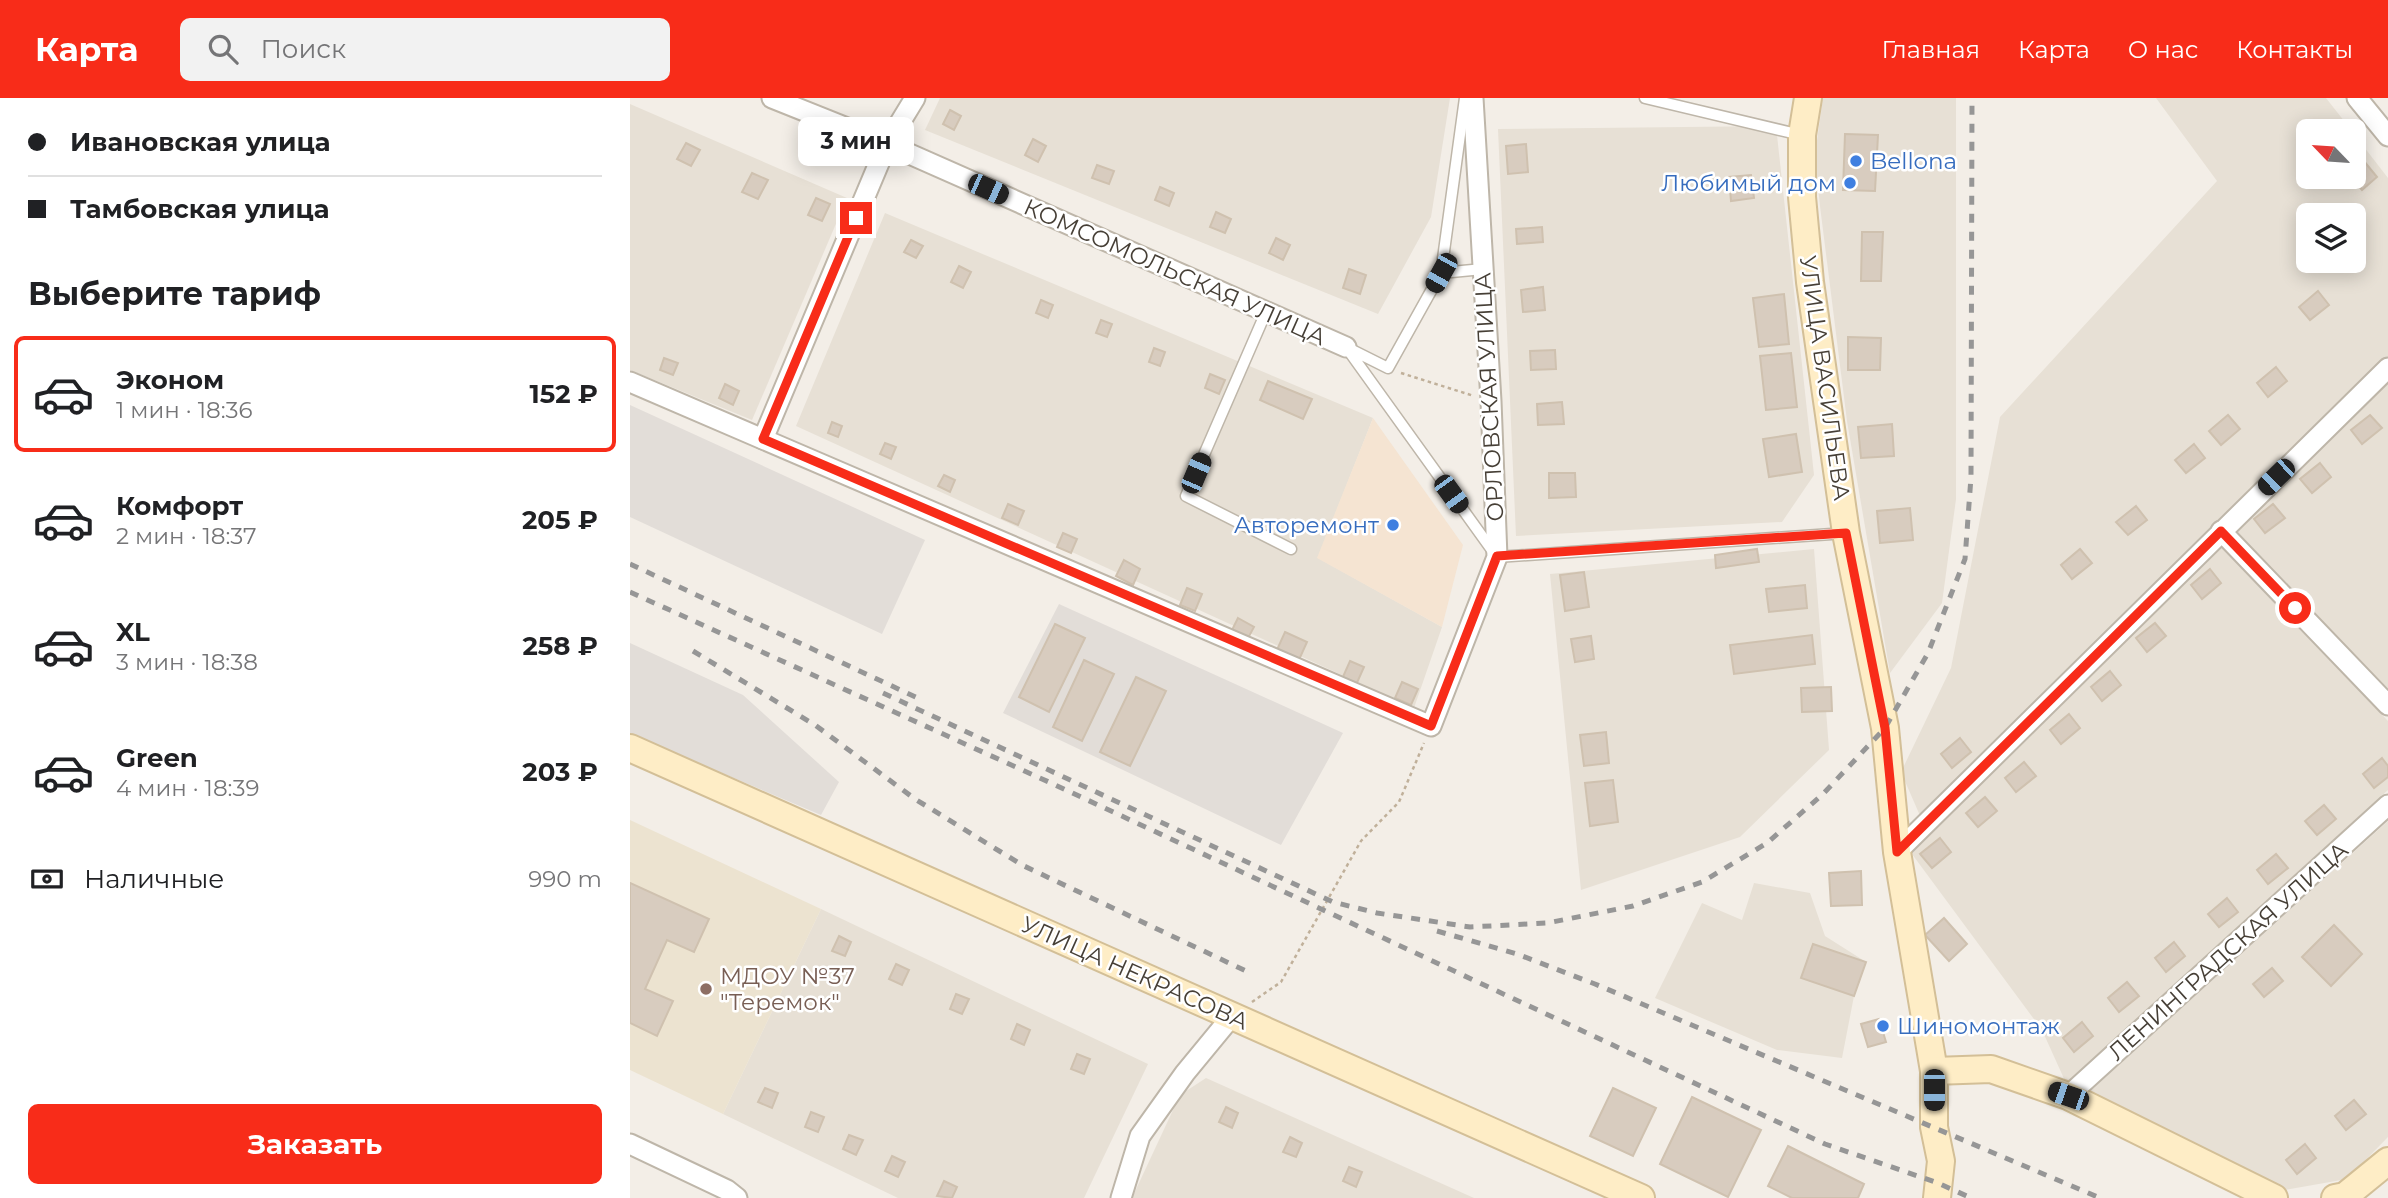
<!DOCTYPE html>
<html lang="ru">
<head>
<meta charset="utf-8">
<style>
	:root { --surface:#fff; --page:#f2f2f2; --text:#202124; --muted:#757577; --line:#e0e0e0; --accent:#f82c19 }
	body { margin:0; font-family:Montserrat,sans-serif; background:var(--page); color:var(--text); height:100vh; display:flex; flex-direction:column; font-size:26px; white-space:nowrap }
	* { box-sizing:border-box; margin:0 }
	p { font-size:23px; color:var(--muted) }
	.icon { flex:none; width:38px; height:38px; fill:none; stroke:currentColor; stroke-width:2; stroke-linecap:round; stroke-linejoin:round }
	.map { position:relative; flex:1; overflow:hidden }
	.drawer { display:flex; flex-direction:column; background:var(--surface); width:630px }
	.drawer>* { flex:none }
	.banner { display:grid; align-content:center; height:154px; padding:0 28px; background:var(--surface) }
	.needle { width:46px; rotate:295deg }
	.tools { position:absolute; left:1666px; top:21px; display:grid; gap:14px }
	.tools a { display:grid; place-items:center; width:70px; height:70px; border-radius:10px; background:var(--surface); box-shadow:0 4px 18px #0003; font-size:35px }
	.end { position:absolute; width:32px; height:32px; margin:-16px; border:9px solid #f82c19; background:#fff; box-shadow:0 0 0 4px #fff }
	.from { border-radius:50% }
	.bubble { position:absolute; height:49px; border-radius:10px; background:var(--surface); box-shadow:0 4px 18px #0003; font-size:23px; font-weight:700; line-height:49px; text-align:center }
	.car { position:absolute; width:21px; height:42px; margin:-21px -10px; border-radius:9px; box-shadow:0 0 5px 2px #0007; background:linear-gradient(#222 24%,#8ab4d8 0 40%,#222 0 76%,#8ab4d8 0 86%,#222 0) }
	.banner b { display:flex; align-items:center; gap:24px; height:66px; font-size:26px }
	.banner b+b { border-top:2px solid var(--line) }
	.banner i { width:18px; height:18px; background:var(--text) }
	ul { padding:0; list-style:none }
	li { display:flex; align-items:center; gap:21px; height:116px; margin:0 14px 10px; padding:0 14px; border:4px solid transparent; border-radius:10px }
	li div { flex:1 }
	li b { display:block; font-size:26px }
	li em { font-style:normal; font-weight:700 }
	li.on { border-color:var(--accent) }
	li>.icon { width:63px; height:63px; stroke-width:1.5 }
	h2 { padding:0 28px; font-size:32px; line-height:84px }
	.pay { display:flex; align-items:center; gap:18px; height:77px; padding:0 28px; font-size:26px }
	.pay p { margin-inline-start:auto }
	.primary-button { display:flex; gap:14px; margin-top:auto; padding:14px 28px }
	.primary-button a { flex:1; height:80px; border-radius:10px; background:var(--accent); color:#fff; font-size:28px; font-weight:700; line-height:80px; text-align:center }
	header { display:flex; align-items:center; gap:42px; box-sizing:border-box; height:98px; padding:0 35px; background:var(--accent); color:#fff }
	header strong { font-size:33px }
	nav { display:flex; gap:38px; margin-inline-start:auto; font-size:24px }
	.search { width:490px; height:63px; background:var(--page); display:flex; align-items:center; gap:18px; box-sizing:border-box; padding:0 24px; border-radius:10px; color:var(--muted); font-size:26px }
	main { display:flex; flex:1; min-height:0 }
	.map>svg:first-child { display:block }
	.residential { fill:#e7e0d5; fill-rule:evenodd }
	.commercial { fill:#f5e4d2 }
	.industrial { fill:#e2ddd8 }
	.education { fill:#ece3d0 }
	.building { fill:#d8ccbf; stroke:#cfc1af; stroke-width:2 }
	.lines { fill:none; stroke-linecap:round; stroke-linejoin:round }
	.lane-casing { stroke:#beb6a9; stroke-width:13 }
	.street-casing { stroke:#beb6a9; stroke-width:23 }
	.secondary-casing { stroke:#d3bf97; stroke-width:30 }
	.path { stroke:#c0b09a; stroke-width:2.5; stroke-dasharray:3.5 3.5; stroke-linecap:butt }
	.lane { stroke:#fff; stroke-width:10 }
	.street { stroke:#fff; stroke-width:19 }
	.secondary { stroke:#feedc6; stroke-width:26 }
	.rail { stroke:#969696; stroke-width:5; stroke-dasharray:9 9; stroke-linecap:butt }
	.route { stroke:#f82c19; stroke-width:9 }
	.shop-dot { fill:#3f7fe0; stroke:#fff; stroke-width:2.5 }
	.education-dot { fill:#8d6e63; stroke:#fff; stroke-width:2.5 }
	.labels { text-anchor:middle; dominant-baseline:central; stroke-width:5; stroke-linejoin:round; paint-order:stroke }
	.shop-label { font-size:23px; fill:#366cbe; stroke:#fff; text-anchor:start }
	.street-label { font-size:23px; fill:#463f36; stroke:#fff }
	.education-label { font-size:23px; fill:#785e54; stroke:#fff; text-anchor:start }
</style>
</head>
<body>
<header>
<strong>Карта</strong>
<div class="search"><svg class="icon" aria-label="search" viewBox="0 0 24 24"><circle cx="10" cy="10" r="6"/><path d="M15 15l6 6"/></svg>Поиск</div>
<nav><a>Главная</a><a>Карта</a><a>О нас</a><a>Контакты</a></nav>
</header>
<main>
<section class="drawer">
<div class="banner">
<b><i class="from"></i>Ивановская улица</b>
<b><i></i>Тамбовская улица</b>
</div>
<h2>Выберите тариф</h2>
<ul>
<li class="on"><svg class="icon" aria-label="car" viewBox="0 0 24 24"><path d="M5 17H2v-5l4-1 3-4h7l3 4 3 1v5h-3M9 17h6M6 11h13"/><circle cx="7" cy="17" r="2"/><circle cx="17" cy="17" r="2"/></svg><div><b>Эконом</b><p>1 мин · 18:36</p></div><em>152 ₽</em></li>
<li><svg class="icon" aria-label="car" viewBox="0 0 24 24"><path d="M5 17H2v-5l4-1 3-4h7l3 4 3 1v5h-3M9 17h6M6 11h13"/><circle cx="7" cy="17" r="2"/><circle cx="17" cy="17" r="2"/></svg><div><b>Комфорт</b><p>2 мин · 18:37</p></div><em>205 ₽</em></li>
<li><svg class="icon" aria-label="car" viewBox="0 0 24 24"><path d="M5 17H2v-5l4-1 3-4h7l3 4 3 1v5h-3M9 17h6M6 11h13"/><circle cx="7" cy="17" r="2"/><circle cx="17" cy="17" r="2"/></svg><div><b>XL</b><p>3 мин · 18:38</p></div><em>258 ₽</em></li>
<li><svg class="icon" aria-label="car" viewBox="0 0 24 24"><path d="M5 17H2v-5l4-1 3-4h7l3 4 3 1v5h-3M9 17h6M6 11h13"/><circle cx="7" cy="17" r="2"/><circle cx="17" cy="17" r="2"/></svg><div><b>Green</b><p>4 мин · 18:39</p></div><em>203 ₽</em></li>
</ul>
<div class="pay"><svg class="icon" aria-label="cash" viewBox="0 0 24 24"><path d="M3 7h18v10H3z"/><circle cx="12" cy="12" r="2"/></svg>Наличные<p>990 m</p></div>
<div class="primary-button"><a>Заказать</a></div>
</section>
<div class="map">
<svg width="1758" height="1100" viewBox="0 0 1758 1100">
	<rect width="100%" height="100%" fill="#f3eee7"/>
	<!-- residential -->
	<g class="residential">
		<polygon points="310,0 820,0 801,119 748,216 295,32"/>
		<polygon points="1193,0 1326,0 1326,401 1312,505 1260,575 1217,323 1190,108 1185,57"/>
		<path d="M1526 0H1696L1722 33H1678V79H1724V36L1758 80V261L1291 720 1271 674 1321 570 1370 319 1587 83ZM1678 117H1724V163H1678Z"/>
		<polygon points="0,6 217,100 122,322 0,272"/>
		<polygon points="1146,28 1184,377 1152,424 886,438 868,31"/>
		<polygon points="255,115 743,320 688,460 812,529 784,610 166,328"/>
		<polygon points="1758,284 1758,598 1602,434"/>
		<polygon points="1590,448 1758,623 1758,692 1436,985 1412,932 1279,752"/>
		<polygon points="1184,451 1199,652 1110,739 951,792 920,476"/>
		<polygon points="1758,723 1758,1039 1717,1081 1655,1092 1457,996"/>
		<polygon points="1124,785 1180,795 1195,838 1236,864 1224,898 1212,960 1147,952 1025,900 1072,805 1112,822"/>
		<polygon points="191,811 518,966 454,1100 268,1100 93,1016"/>
		<polygon points="576,980 844,1100 502,1100 550,997"/>
	</g>
	<!-- commercial -->
	<polygon class="commercial" points="743,320 833,447 812,529 687,460"/>
	<!-- industrial -->
	<g class="industrial">
		<polygon points="0,307 295,442 252,536 0,419"/>
		<polygon points="429,506 713,635 651,747 373,615"/>
		<polygon points="0,545 113,597 209,684 191,717 0,636"/>
	</g>
	<!-- education -->
	<polygon class="education" points="0,722 191,811 93,1016 0,972"/>
	<!-- building -->
	<g class="building">
		<polygon points="320,12 331,18 324,32 313,26"/>
		<polygon points="1215,36 1248,37 1245,93 1213,92"/>
		<polygon points="403,41 416,48 408,64 395,57"/>
		<polygon points="56,45 70,52 61,68 47,61"/>
		<polygon points="896,46 898,74 878,76 876,48"/>
		<polygon points="1724,51 1747,79 1732,92 1721,79 1724,79"/>
		<polygon points="467,67 484,73 479,86 462,80"/>
		<polygon points="122,75 138,82 128,101 112,94"/>
		<polygon points="1121,77 1124,100 1101,103 1099,79"/>
		<polygon points="530,89 544,95 539,108 525,102"/>
		<polygon points="186,100 200,106 192,123 178,117"/>
		<polygon points="586,114 601,121 595,135 580,129"/>
		<polygon points="912,129 913,144 887,146 886,131"/>
		<polygon points="1232,134 1253,134 1251,183 1231,183"/>
		<polygon points="646,140 660,147 653,162 639,155"/>
		<polygon points="281,142 293,148 286,160 274,154"/>
		<polygon points="329,168 341,174 333,190 321,184"/>
		<polygon points="719,171 736,177 730,196 713,190"/>
		<polygon points="913,189 915,212 893,214 891,192"/>
		<polygon points="1688,193 1699,207 1680,222 1669,209"/>
		<polygon points="1154,196 1159,246 1129,249 1123,200"/>
		<polygon points="411,202 423,207 418,220 406,215"/>
		<polygon points="471,222 482,226 477,239 466,235"/>
		<polygon points="1218,239 1251,240 1250,272 1218,272"/>
		<polygon points="524,250 535,254 530,268 519,264"/>
		<polygon points="925,252 926,271 901,272 900,253"/>
		<polygon points="1161,255 1167,309 1136,312 1130,258"/>
		<polygon points="34,260 48,265 43,277 30,272"/>
		<polygon points="1646,269 1657,283 1638,299 1627,285"/>
		<polygon points="580,276 595,282 589,296 575,290"/>
		<polygon points="638,283 682,301 673,321 630,302"/>
		<polygon points="95,286 109,293 103,307 89,300"/>
		<polygon points="932,304 934,326 908,327 907,306"/>
		<polygon points="1598,317 1610,331 1591,347 1579,333"/>
		<polygon points="1740,317 1752,330 1732,346 1721,332"/>
		<polygon points="202,324 212,328 208,339 198,335"/>
		<polygon points="1262,326 1264,358 1231,360 1228,329"/>
		<polygon points="1166,336 1172,374 1139,379 1133,341"/>
		<polygon points="255,345 266,349 261,361 250,356"/>
		<polygon points="1564,346 1575,360 1556,375 1545,362"/>
		<polygon points="1690,365 1701,379 1682,395 1670,381"/>
		<polygon points="919,375 945,375 946,399 919,400"/>
		<polygon points="314,377 325,382 320,394 308,388"/>
		<polygon points="378,406 394,413 388,427 372,420"/>
		<polygon points="1643,406 1655,420 1635,435 1624,421"/>
		<polygon points="1506,408 1517,422 1498,437 1486,424"/>
		<polygon points="1280,410 1283,442 1250,445 1247,413"/>
		<polygon points="433,435 447,441 441,455 427,449"/>
		<polygon points="1127,451 1129,464 1086,470 1085,457"/>
		<polygon points="1450,451 1462,465 1442,481 1431,467"/>
		<polygon points="494,462 510,471 503,487 486,478"/>
		<polygon points="1580,471 1591,485 1572,501 1561,487"/>
		<polygon points="954,474 959,509 935,513 930,477"/>
		<polygon points="1175,487 1177,510 1139,514 1136,491"/>
		<polygon points="557,490 572,496 565,513 550,507"/>
		<polygon points="608,520 624,529 617,542 601,534"/>
		<polygon points="1525,525 1536,538 1517,554 1506,540"/>
		<polygon points="425,526 455,540 419,614 389,599"/>
		<polygon points="655,534 677,544 668,564 646,554"/>
		<polygon points="1182,537 1185,566 1104,576 1100,547"/>
		<polygon points="961,538 964,561 945,564 941,541"/>
		<polygon points="454,562 484,576 452,643 423,629"/>
		<polygon points="720,563 734,569 726,587 712,581"/>
		<polygon points="1480,573 1491,587 1472,603 1461,589"/>
		<polygon points="506,579 536,593 500,668 470,654"/>
		<polygon points="772,584 788,591 781,607 765,600"/>
		<polygon points="1201,589 1202,613 1172,614 1171,590"/>
		<polygon points="1439,616 1450,630 1431,646 1420,632"/>
		<polygon points="976,634 979,665 954,668 950,637"/>
		<polygon points="1330,640 1341,654 1322,670 1311,656"/>
		<polygon points="1752,660 1758,668 1758,679 1744,690 1733,676"/>
		<polygon points="1394,664 1406,678 1386,694 1375,680"/>
		<polygon points="983,682 988,724 960,728 955,685"/>
		<polygon points="1355,699 1367,713 1348,729 1336,715"/>
		<polygon points="1694,707 1706,721 1687,737 1675,723"/>
		<polygon points="1310,740 1321,754 1302,770 1290,756"/>
		<polygon points="1646,756 1658,770 1638,786 1627,772"/>
		<polygon points="1231,773 1232,807 1201,808 1199,775"/>
		<polygon points="0,785 79,821 64,854 37,842 15,891 43,903 27,938 0,925"/>
		<polygon points="1597,800 1608,814 1589,829 1578,816"/>
		<polygon points="1314,820 1337,846 1319,863 1295,837"/>
		<polygon points="1704,827 1732,856 1701,888 1672,859"/>
		<polygon points="209,838 221,844 215,858 202,853"/>
		<polygon points="1544,844 1555,858 1536,874 1525,860"/>
		<polygon points="1183,846 1236,864 1224,898 1171,880"/>
		<polygon points="266,866 279,872 272,887 259,881"/>
		<polygon points="1642,870 1653,883 1634,899 1623,886"/>
		<polygon points="1497,884 1509,898 1489,914 1478,900"/>
		<polygon points="326,896 339,901 332,916 320,911"/>
		<polygon points="1249,921 1256,944 1238,949 1231,926"/>
		<polygon points="1452,924 1463,938 1444,954 1433,940"/>
		<polygon points="387,926 400,932 394,947 381,941"/>
		<polygon points="447,956 460,961 454,976 441,971"/>
		<polygon points="135,990 148,995 142,1010 128,1004"/>
		<polygon points="983,990 1026,1010 1003,1058 960,1038"/>
		<polygon points="1062,999 1131,1032 1098,1099 1030,1066"/>
		<polygon points="1724,1002 1736,1016 1716,1032 1705,1018"/>
		<polygon points="596,1009 608,1015 602,1030 589,1024"/>
		<polygon points="181,1014 194,1019 188,1034 175,1029"/>
		<polygon points="219,1037 233,1042 226,1057 213,1051"/>
		<polygon points="660,1039 672,1045 666,1059 653,1054"/>
		<polygon points="1675,1046 1686,1060 1667,1076 1656,1062"/>
		<polygon points="1158,1048 1234,1086 1228,1100 1162,1100 1138,1088"/>
		<polygon points="262,1058 275,1064 268,1079 255,1073"/>
		<polygon points="719,1069 732,1074 726,1089 713,1083"/>
		<polygon points="314,1083 327,1089 322,1100 307,1098"/>
	</g>
	<g class="lines">
		<!-- lane casing -->
		<g class="lane-casing">
			<g id="lane">
				<polyline points="835,0 811,175 758,270 716,249 867,459 1216,435"/>
				<polyline points="1015,0 1171,37"/>
				<polyline points="811,175 853,171"/>
				<polyline points="636,214 556,398 661,451"/>
			</g>
		</g>
		<!-- street casing -->
		<g class="street-casing">
			<g id="street">
				<polyline points="142,0 257,46 716,249"/>
				<polyline points="1727,0 1758,38"/>
				<polyline points="0,284 801,628 867,459 861,303 843,0"/>
				<polyline points="133,341 257,46 285,0"/>
				<polyline points="1591,433 1758,607"/>
				<polyline points="1267,754 1758,270"/>
				<polyline points="1438,998 1758,707"/>
				<polyline points="0,1046 97,1092 107,1100"/>
				<polyline points="491,1100 510,1038 555,975 602,918"/>
			</g>
		</g>
		<!-- secondary casing -->
		<g class="secondary-casing">
			<g id="secondary">
				<polyline points="1178,0 1172,37 1172,99 1180,184 1216,435 1255,630 1267,754 1304,973 1304,1029 1311,1063 1307,1100"/>
				<polyline points="0,650 1011,1100"/>
				<polyline points="1304,973 1361,971 1438,998 1644,1100"/>
				<polyline points="1705,1100 1715,1098 1758,1063"/>
			</g>
		</g>
		<!-- path -->
		<g class="path">
			<polyline points="771,275 844,298"/>
			<polyline points="622,904 651,884 731,743 769,704 794,645"/>
		</g>
		<!-- lane -->
		<use href="#lane" class="lane"/>
		<!-- street -->
		<use href="#street" class="street"/>
		<!-- secondary -->
		<use href="#secondary" class="secondary"/>
		<!-- rail -->
		<g class="rail">
			<polyline points="0,466 292,602"/>
			<polyline points="0,494 421,685 1195,1046 1308,1085 1341,1100"/>
			<polyline points="63,553 185,627 285,701 392,767 618,874"/>
			<polyline points="253,595 703,804 747,815 840,829 917,825 1003,808 1072,784 1137,745 1193,696 1255,630 1298,555 1335,461 1341,379 1342,0"/>
			<polyline points="807,833 887,856 965,886 1470,1100"/>
		</g>
	</g>
	<g class="lines">
		<!-- route -->
		<polyline class="route" points="226,120 133,341 801,628 867,458 1216,435 1255,630 1267,754 1591,433 1665,510"/>
	</g>
	<!-- markers -->
	<g class="shop-dot">
		<circle cx="1226" cy="63" r="7"/>
		<circle cx="1220" cy="85" r="7"/>
		<circle cx="763" cy="427" r="7"/>
		<circle cx="1253" cy="928" r="7"/>
	</g>
	<circle class="education-dot" cx="76" cy="891" r="7"/>
	<g class="labels">
		<!-- shop labels -->
		<g class="shop-label">
			<text x="1240" y="63">Bellona</text>
			<text x="1206" y="85" text-anchor="end">Любимый дом</text>
			<text x="749" y="427" text-anchor="end">Авторемонт</text>
			<text x="1267" y="928">Шиномонтаж</text>
		</g>
		<!-- street labels -->
		<g class="street-label">
			<text transform="translate(545 174) rotate(24)">КОМСОМОЛЬСКАЯ УЛИЦА</text>
			<text transform="translate(1195 280) rotate(82)">УЛИЦА ВАСИЛЬЕВА</text>
			<text transform="translate(859 299) rotate(-93)">ОРЛОВСКАЯ УЛИЦА</text>
			<text transform="translate(1598 853) rotate(-42)">ЛЕНИНГРАДСКАЯ УЛИЦА</text>
			<text transform="translate(505 875) rotate(24)">УЛИЦА НЕКРАСОВА</text>
		</g>
		<!-- education labels -->
		<g class="education-label">
			<text x="90" y="878">МДОУ №37<tspan x="90" dy="26">"Теремок"</tspan></text>
		</g>
	</g>
</svg>
<div class="tools">
<a><svg class="needle" viewBox="-14 -14 28 28"><path d="M0-13l5 13h-10z" fill="#e53935"/><path d="M0 13l5-13h-10z" fill="#757577"/></svg></a>
<a><svg class="icon" aria-label="layers" viewBox="0 0 24 24"><path d="M12 4l9 5-9 5-9-5zM3 14l9 5 9-5"/></svg></a>
</div>
<i class="end from" style="left:1665px;top:510px"></i>
<i class="end" style="left:226px;top:120px"></i>
<div class="bubble" style="left:168px;top:19px;width:116px">3 мин</div>
<i class="car" style="left:358px;top:91px;rotate:114deg"></i>
<i class="car" style="left:811px;top:175px;rotate:209deg"></i>
<i class="car" style="left:566px;top:375px;rotate:23deg"></i>
<i class="car" style="left:1646px;top:379px;rotate:226deg"></i>
<i class="car" style="left:821px;top:396px;rotate:144deg"></i>
<i class="car" style="left:1304px;top:992px;rotate:180deg"></i>
<i class="car" style="left:1438px;top:998px;rotate:289deg"></i>
</div>
</main>
</body>
</html>
